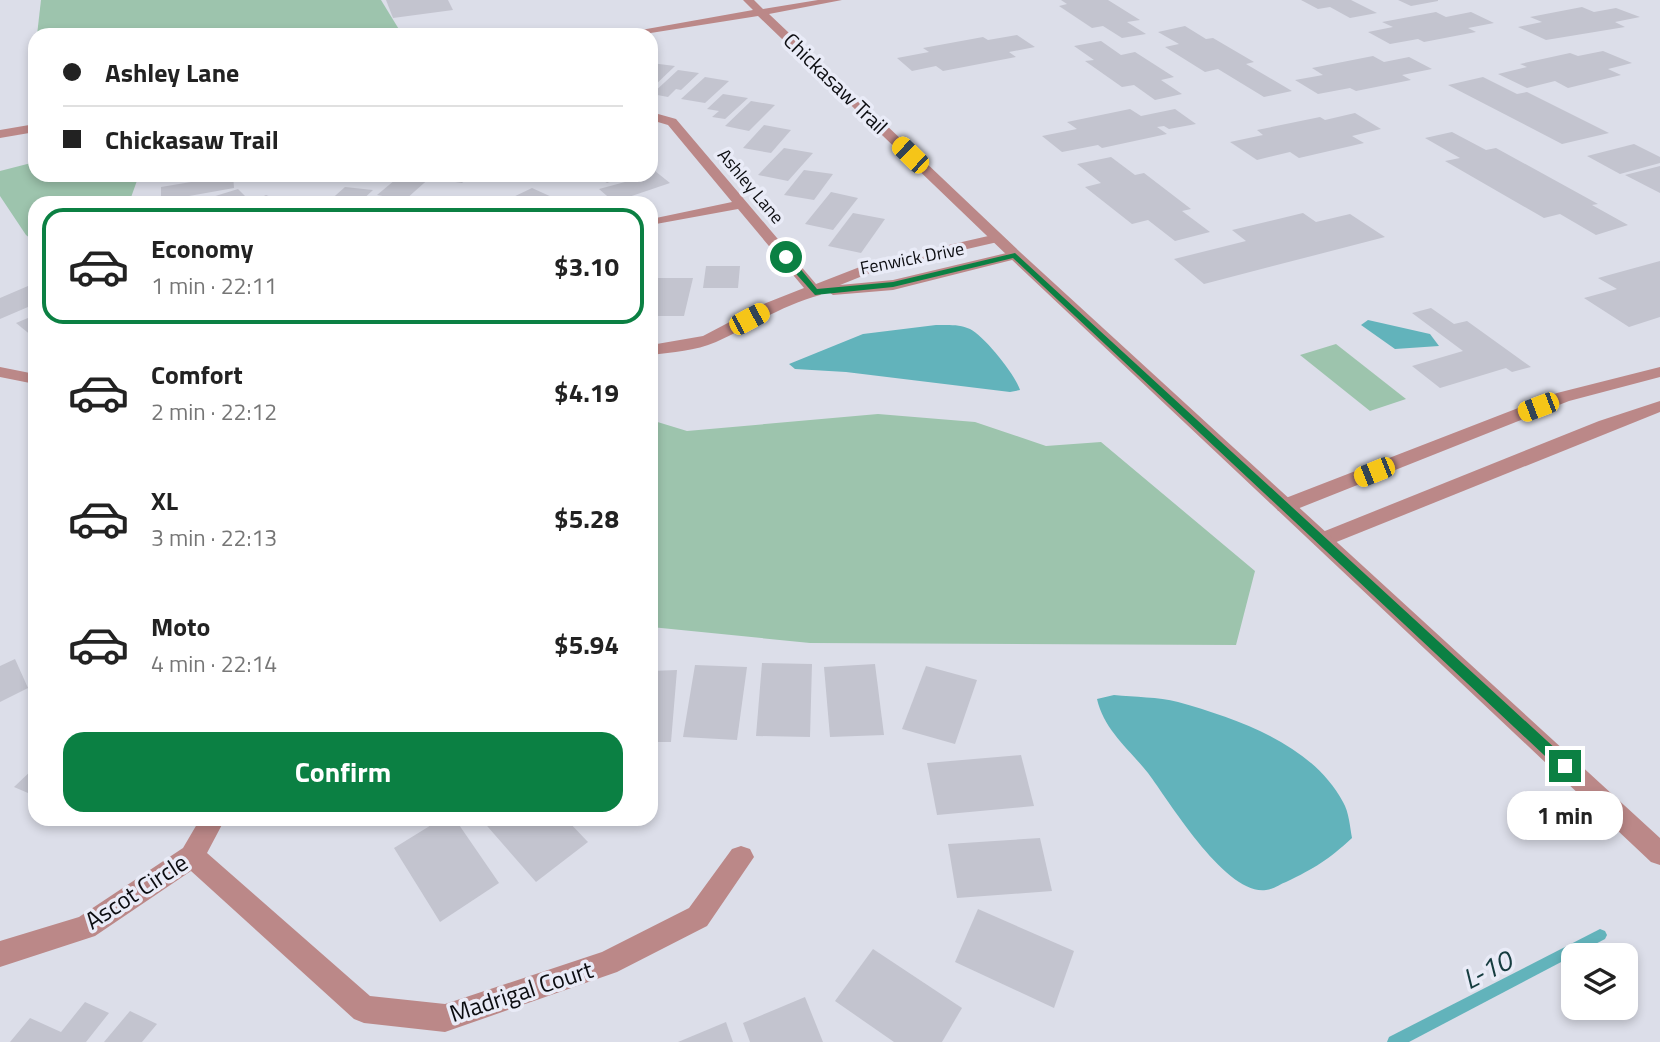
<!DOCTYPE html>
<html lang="en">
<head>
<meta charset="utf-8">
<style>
	:root { --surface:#fff; --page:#f2f2f2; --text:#222; --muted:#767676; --line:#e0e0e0; --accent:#0b8043 }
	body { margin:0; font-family:"Titillium Web",sans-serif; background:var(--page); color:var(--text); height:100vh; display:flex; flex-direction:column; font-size:26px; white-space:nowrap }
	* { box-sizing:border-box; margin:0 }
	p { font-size:23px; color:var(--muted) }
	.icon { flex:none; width:38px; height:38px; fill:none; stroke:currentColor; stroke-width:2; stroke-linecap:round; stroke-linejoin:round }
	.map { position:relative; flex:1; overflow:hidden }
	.sheet { position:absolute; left:28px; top:196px; width:630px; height:630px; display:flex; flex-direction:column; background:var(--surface); border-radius:21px; box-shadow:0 4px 10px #0003 }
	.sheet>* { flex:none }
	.hud { position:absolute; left:28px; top:28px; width:630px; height:154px; border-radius:21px; box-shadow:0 4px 10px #0003; display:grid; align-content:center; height:154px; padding:0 35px; background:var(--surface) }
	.tools { position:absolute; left:1561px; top:943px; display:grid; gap:14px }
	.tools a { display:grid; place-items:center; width:77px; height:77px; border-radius:14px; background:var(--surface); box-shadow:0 4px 10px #0003; font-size:35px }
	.end { position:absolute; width:32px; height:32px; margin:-16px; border:9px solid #0b8043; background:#fff; box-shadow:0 0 0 4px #fff }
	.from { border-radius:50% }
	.bubble { position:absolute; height:49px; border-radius:21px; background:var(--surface); box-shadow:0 4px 10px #0003; font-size:23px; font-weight:700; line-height:49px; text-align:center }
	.car { position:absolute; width:21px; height:42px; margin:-21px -10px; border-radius:9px; box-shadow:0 0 5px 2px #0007; background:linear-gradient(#f5c518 24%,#345 0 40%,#f5c518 0 76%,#345 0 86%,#f5c518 0) }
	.hud b { display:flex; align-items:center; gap:24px; height:66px; font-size:26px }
	.hud b+b { border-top:2px solid var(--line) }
	.hud i { width:18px; height:18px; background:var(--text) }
	ul { padding:12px 0 0; list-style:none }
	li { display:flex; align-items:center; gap:21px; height:116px; margin:0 14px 10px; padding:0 21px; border:4px solid transparent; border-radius:21px }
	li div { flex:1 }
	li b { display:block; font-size:26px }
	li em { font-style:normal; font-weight:700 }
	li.active { border-color:var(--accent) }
	li>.icon { width:63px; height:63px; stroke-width:1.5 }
	.primary-button { display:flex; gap:14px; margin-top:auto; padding:14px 35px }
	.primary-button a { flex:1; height:80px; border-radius:21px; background:var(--accent); color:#fff; font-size:28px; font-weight:700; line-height:80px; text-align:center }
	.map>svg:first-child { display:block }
	.green { fill:#9dc4ad }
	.water { fill:#62b3bb }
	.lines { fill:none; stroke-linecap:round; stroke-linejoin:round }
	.stream { fill:#62b3bb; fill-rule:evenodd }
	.building { fill:#c3c4cf }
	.minor { fill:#b88; fill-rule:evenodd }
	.tertiary { fill:#b88; fill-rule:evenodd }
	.route { fill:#0b8043 }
	.labels { text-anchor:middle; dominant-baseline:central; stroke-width:7; stroke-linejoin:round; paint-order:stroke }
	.far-street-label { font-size:18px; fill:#0c0d11; stroke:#e9ebf7 }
	.street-label { font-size:21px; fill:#0c0d11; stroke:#e9ebf7 }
	.near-street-label { font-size:24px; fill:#0c0d11; stroke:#e9ebf7 }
	.near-water-label { font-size:28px; font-style:italic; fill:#153c3f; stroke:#e9ebf7 }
</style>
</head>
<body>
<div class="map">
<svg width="1660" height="1042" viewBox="0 0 1660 1042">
	<rect width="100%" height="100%" fill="#dcdee9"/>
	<!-- green -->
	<g class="green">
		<polygon points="41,0 381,0 400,31 400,35 37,35"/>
		<polygon points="35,162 35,175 139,175 129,203 35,203 35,242 26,235 0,196 0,171"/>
		<polygon points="1336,344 1406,399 1370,411 1300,355"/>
		<polygon points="878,414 975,422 1046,446 1101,442 1255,571 1236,645 810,643 651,627 651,420 687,431"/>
	</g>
	<!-- water -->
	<g class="water">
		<polygon points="1368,320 1430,334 1439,346 1395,349 1361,325"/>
		<path d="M936 325C948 325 960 324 970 329 984 336 1015 374 1020 390L1010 392 846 372 795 369 789 364 863 334Z"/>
		<path d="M1114 695C1135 697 1158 697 1178 702 1238 719 1312 744 1343 802 1349 812 1350 827 1352 838 1328 860 1315 868 1286 882 1280 884 1272 890 1266 890 1226 896 1169 801 1148 773 1129 749 1104 730 1097 699Z"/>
	</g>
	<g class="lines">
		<!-- stream -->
		<polygon class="stream" points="1600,929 1605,931 1607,935 1605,939 1409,1042 1387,1042 1389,1037"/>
	</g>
	<!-- building -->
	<g class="building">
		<polygon points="386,0 448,0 453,10 393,18"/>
		<polygon points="1061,0 1108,0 1140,20 1127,22 1146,34 1122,38 1103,26 1092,28 1059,6 1067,4"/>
		<polygon points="1301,0 1351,0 1377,13 1350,18 1330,7 1318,9"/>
		<polygon points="1398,0 1438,0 1438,1 1411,6"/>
		<polygon points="1582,7 1594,12 1616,8 1640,17 1615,22 1625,27 1546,40 1518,27 1542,22 1530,17"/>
		<polygon points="1436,12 1446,17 1471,12 1494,23 1468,28 1476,32 1424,42 1418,39 1390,44 1368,32 1393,27 1382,22"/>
		<polygon points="1185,26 1206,39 1213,38 1254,62 1246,64 1292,91 1264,97 1218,69 1205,72 1165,47 1179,44 1158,32"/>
		<polygon points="1017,35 1035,47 1009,52 1016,57 943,71 936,66 912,71 897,58 929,52 923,48 983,37 988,40"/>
		<polygon points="1101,41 1121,55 1135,52 1174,77 1161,80 1182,94 1155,100 1134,85 1122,87 1085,61 1094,60 1074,46"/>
		<polygon points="1603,51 1632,63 1608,69 1621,75 1568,88 1555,81 1527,88 1498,74 1527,67 1520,64 1570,53 1578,56"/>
		<polygon points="1373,56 1384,62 1409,57 1432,69 1402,75 1411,80 1356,91 1350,88 1318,94 1295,80 1323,75 1312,68"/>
		<polygon points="651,63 675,66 651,89"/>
		<polygon points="678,70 699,73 681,90 676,89 668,97 652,94"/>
		<polygon points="705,77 729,81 705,103 681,99"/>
		<polygon points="1483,77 1517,94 1527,92 1609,133 1562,144 1448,85"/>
		<polygon points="723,94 748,98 725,119 712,117 719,111 707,109"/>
		<polygon points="751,101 775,105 749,131 725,126"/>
		<polygon points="1130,109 1141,116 1175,109 1196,124 1169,129 1164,126 1157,127 1167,134 1102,148 1098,145 1062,152 1042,136 1077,129 1067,122"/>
		<polygon points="1355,113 1381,129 1352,136 1364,143 1299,158 1290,152 1257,160 1230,142 1263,135 1257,130 1320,117 1325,120"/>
		<polygon points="764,125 791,130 771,153 743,148"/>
		<polygon points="1452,132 1486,150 1496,148 1598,204 1592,205 1628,225 1596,235 1560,214 1544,218 1445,161 1460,158 1425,138"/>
		<polygon points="1634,144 1660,157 1660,163 1620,174 1587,156"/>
		<polygon points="784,148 813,153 788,181 758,175"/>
		<polygon points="1111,157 1135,175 1144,173 1191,209 1182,211 1210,232 1175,241 1148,220 1132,224 1085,187 1101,183 1077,164"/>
		<polygon points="1660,166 1660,193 1625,175"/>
		<polygon points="804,170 833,174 814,200 784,195"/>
		<polygon points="655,171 670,183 614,202 599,189 651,175"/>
		<polygon points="233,175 234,188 161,201 161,187"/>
		<polygon points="401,175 433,175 405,200 377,195"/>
		<polygon points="439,175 471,175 462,183 435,179"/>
		<polygon points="595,175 629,175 607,183"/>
		<polygon points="345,187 373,190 359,203 327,203"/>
		<polygon points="532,188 565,203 514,203 507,200"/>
		<polygon points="238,189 250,201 196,203 196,202"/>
		<polygon points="831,192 858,198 833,230 805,224"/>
		<polygon points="266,195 276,199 268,203 249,203"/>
		<polygon points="853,213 885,219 861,253 828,246"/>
		<polygon points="1303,213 1316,222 1350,214 1385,237 1204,284 1174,259 1246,241 1232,230"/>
		<polygon points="1660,261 1660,317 1629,327 1584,298 1617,289 1598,278"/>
		<polygon points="706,266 740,266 738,288 703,288"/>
		<polygon points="656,278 693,278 684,316 651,316 651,297"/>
		<polygon points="35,283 35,304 0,319 0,298"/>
		<polygon points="1431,308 1454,324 1467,321 1531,367 1512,372 1506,368 1440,388 1412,366 1463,351 1412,313"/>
		<polygon points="35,315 35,335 32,336 16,323"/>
		<polygon points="15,659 28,688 0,702 0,666"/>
		<polygon points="762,663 812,664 810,737 756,736"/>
		<polygon points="875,664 884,735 830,737 824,667"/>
		<polygon points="695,665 747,667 737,740 683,737"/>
		<polygon points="926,666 977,680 955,744 902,729"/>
		<polygon points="677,670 671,742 651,742 651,671"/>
		<polygon points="1021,755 1034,806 937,815 927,763"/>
		<polygon points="35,767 35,796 14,787"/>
		<polygon points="441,819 455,819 499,883 440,922 394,848"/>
		<polygon points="481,819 566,819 588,842 536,882"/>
		<polygon points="1040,838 1052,891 957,898 948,844"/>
		<polygon points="978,909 1074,951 1054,1008 955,962"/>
		<polygon points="873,949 962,1008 942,1042 894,1042 835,1001"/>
		<polygon points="805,997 823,1042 750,1042 743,1023"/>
		<polygon points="85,1002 109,1013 86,1042 10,1042 30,1018 61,1032"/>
		<polygon points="130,1011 157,1024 142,1042 104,1042"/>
		<polygon points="726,1022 733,1042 678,1042"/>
	</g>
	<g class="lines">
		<!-- minor -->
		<g class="minor">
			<path d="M651 112 676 119 816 284 870 263 997 234 1002 235V241L880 269 840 285 893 280 1015 251 1022 255 1020 258 893 290 833 295 826 290 820 295C783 305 751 326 716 342 695 351 673 352 651 355V345L703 336 766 303 804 288 738 209 656 224V218L732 202 668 125 651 120Z"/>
			<polygon points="0,367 35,374 35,384 0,377"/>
			<polygon points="1660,367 1660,377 1569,401 1292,511 1278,511 1276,506 1278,501 1557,393"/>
			<polygon points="1660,401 1660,412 1329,545 1315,545 1312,540 1315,535 1599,421"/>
			<polygon points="200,819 225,819 207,853 370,996 445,1004 602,952 689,908 732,849 741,846 750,849 754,857 707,926 617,972 445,1032 364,1023 354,1019 191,871 95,936 0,967 0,941 79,917 183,848"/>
		</g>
		<!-- tertiary -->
		<g class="tertiary">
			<polygon points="743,0 754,0 763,9 818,0 842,0 769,14 1020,252 1660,838 1660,865 1651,862 1010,258 758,16 638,35 613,35 753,10"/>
			<polygon points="35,124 35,132 0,138 0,130"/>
		</g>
	</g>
	<!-- route -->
	<polygon class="route" points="1015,253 1570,762 1570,770 1560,770 1013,258 893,287 815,295 781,257 789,255 817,289 893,282"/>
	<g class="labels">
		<!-- far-street labels -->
		<g class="far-street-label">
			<text transform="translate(751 186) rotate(50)">Ashley Lane</text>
			<text transform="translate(912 258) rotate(-11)">Fenwick Drive</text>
		</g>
		<!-- street labels -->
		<g class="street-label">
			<text transform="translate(836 83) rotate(44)">Chickasaw Trail</text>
		</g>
		<!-- near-street labels -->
		<g class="near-street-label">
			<text transform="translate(136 891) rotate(-33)">Ascot Circle</text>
			<text transform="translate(521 991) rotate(-18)">Madrigal Court</text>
		</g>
		<!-- near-water labels -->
		<g class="near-water-label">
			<text transform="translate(1487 969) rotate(-27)">L-10</text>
		</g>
	</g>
</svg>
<div class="tools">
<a><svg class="icon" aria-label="layers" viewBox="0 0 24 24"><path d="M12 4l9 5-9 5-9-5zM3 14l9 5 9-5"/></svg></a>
</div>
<i class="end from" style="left:786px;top:257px"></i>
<i class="end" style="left:1565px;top:766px"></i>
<div class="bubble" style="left:1507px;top:791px;width:116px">1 min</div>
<i class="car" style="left:910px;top:155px;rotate:314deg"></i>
<i class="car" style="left:749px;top:319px;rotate:62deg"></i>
<i class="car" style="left:1538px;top:407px;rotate:249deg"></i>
<i class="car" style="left:1374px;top:472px;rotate:248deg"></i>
<div class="hud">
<b><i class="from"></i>Ashley Lane</b>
<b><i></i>Chickasaw Trail</b>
</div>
<section class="sheet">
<ul>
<li class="active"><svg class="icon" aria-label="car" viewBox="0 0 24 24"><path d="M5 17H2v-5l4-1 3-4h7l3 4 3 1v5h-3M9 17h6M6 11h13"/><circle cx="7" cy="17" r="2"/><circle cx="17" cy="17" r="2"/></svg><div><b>Economy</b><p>1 min · 22:11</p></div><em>$3.10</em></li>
<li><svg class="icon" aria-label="car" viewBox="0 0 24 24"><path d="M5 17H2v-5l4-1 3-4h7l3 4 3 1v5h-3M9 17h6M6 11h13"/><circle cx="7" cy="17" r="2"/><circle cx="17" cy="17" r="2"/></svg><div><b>Comfort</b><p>2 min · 22:12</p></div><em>$4.19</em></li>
<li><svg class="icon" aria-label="car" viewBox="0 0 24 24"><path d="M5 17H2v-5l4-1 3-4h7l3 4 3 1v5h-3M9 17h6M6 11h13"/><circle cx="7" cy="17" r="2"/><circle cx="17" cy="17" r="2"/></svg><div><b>XL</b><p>3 min · 22:13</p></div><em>$5.28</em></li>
<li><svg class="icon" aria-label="car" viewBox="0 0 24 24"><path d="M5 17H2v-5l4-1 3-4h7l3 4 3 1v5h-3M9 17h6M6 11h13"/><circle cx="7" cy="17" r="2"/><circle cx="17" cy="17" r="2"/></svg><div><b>Moto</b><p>4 min · 22:14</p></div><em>$5.94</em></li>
</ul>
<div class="primary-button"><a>Confirm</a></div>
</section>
</div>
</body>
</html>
